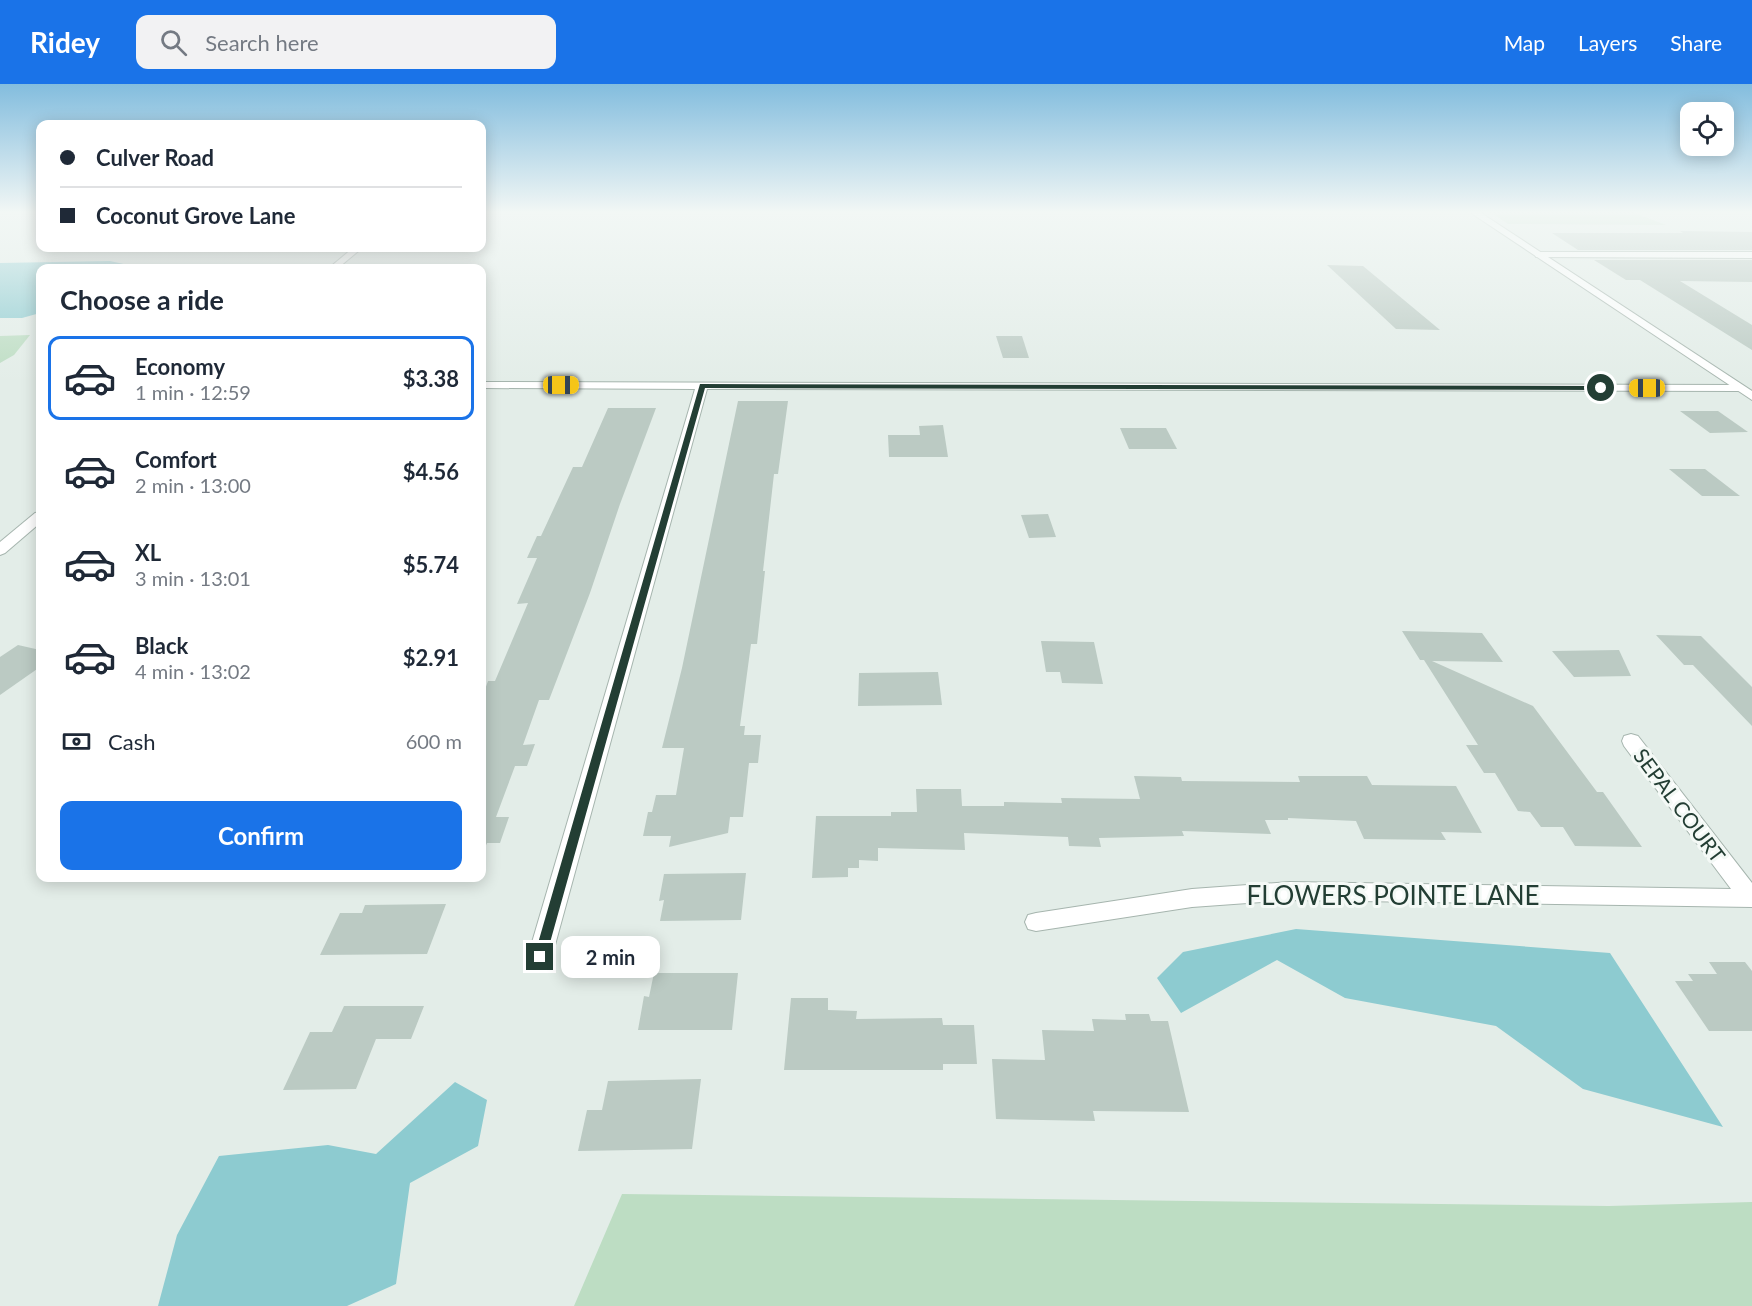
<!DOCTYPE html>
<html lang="en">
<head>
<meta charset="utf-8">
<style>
	:root { --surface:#fff; --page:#f2f2f3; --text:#1f2937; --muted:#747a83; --line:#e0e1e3; --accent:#1a73e8 }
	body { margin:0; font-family:Lato,sans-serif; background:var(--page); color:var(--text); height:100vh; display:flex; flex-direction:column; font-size:22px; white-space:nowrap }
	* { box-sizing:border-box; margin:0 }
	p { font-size:20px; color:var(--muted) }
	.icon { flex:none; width:33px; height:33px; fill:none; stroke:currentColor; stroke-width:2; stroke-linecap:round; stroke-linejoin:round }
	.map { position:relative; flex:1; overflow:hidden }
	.drawer { position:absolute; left:36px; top:180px; width:450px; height:618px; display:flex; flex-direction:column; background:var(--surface); border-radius:12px; box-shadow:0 3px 15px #0003 }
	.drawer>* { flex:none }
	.banner { position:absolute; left:36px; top:36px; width:450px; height:132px; border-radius:12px; box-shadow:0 3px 15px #0003; display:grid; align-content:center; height:132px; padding:0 24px; background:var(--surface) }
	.tools { position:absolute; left:1680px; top:18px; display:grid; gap:12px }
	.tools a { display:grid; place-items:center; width:54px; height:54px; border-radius:12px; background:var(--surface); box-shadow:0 3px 15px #0003; font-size:30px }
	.end { position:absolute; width:27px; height:27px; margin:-14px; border:8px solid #233e34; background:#fff; box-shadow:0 0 0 3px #fff }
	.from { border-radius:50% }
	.bubble { position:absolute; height:42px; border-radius:12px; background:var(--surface); box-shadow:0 3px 15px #0003; font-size:20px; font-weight:700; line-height:42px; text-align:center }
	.car { position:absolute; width:18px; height:36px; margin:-18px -9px; border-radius:8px; box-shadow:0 0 4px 2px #0007; background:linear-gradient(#f5c518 24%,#345 0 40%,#f5c518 0 76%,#345 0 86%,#f5c518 0) }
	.banner b { display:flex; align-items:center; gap:21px; height:57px; font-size:22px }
	.banner b+b { border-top:2px solid var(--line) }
	.banner i { width:15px; height:15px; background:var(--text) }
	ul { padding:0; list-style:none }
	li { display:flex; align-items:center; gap:18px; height:84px; margin:0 12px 9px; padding:0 12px; border:3px solid transparent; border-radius:12px }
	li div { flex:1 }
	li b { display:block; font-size:22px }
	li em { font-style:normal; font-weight:700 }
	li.selected { border-color:var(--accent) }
	li>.icon { width:54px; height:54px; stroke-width:1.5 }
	h2 { padding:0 24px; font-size:27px; line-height:72px }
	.pay { display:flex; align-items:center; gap:15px; height:66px; padding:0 24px; font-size:22px }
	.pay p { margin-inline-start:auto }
	.primary-button { display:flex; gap:12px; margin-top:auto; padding:12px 24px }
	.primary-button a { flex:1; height:69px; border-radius:12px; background:var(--accent); color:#fff; font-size:24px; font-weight:700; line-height:69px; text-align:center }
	header { display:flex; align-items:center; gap:36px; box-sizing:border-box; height:84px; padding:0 30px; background:var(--accent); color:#fff }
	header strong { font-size:28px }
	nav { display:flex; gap:33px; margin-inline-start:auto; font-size:21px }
	.search { width:420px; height:54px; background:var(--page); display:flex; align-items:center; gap:15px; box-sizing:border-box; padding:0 21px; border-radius:12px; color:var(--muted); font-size:22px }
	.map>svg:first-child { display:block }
	.green { fill:#bdddc3 }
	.water { fill:#8dcbd0 }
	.building { fill:#bbcac3 }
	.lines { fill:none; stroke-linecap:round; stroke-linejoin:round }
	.minor-casing { stroke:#a6b5ae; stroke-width:2 }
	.tertiary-casing { stroke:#a6b5ae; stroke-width:2 }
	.minor { fill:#fff; fill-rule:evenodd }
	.tertiary { fill:#fff; fill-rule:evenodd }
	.route { fill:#233e34 }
	.labels { text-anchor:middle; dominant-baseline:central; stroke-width:6; stroke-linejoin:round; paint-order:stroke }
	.street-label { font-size:21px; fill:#233e34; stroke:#f4f9f6 }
	.near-street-label { font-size:26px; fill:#233e34; stroke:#f4f9f6 }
</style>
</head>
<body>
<header>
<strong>Ridey</strong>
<div class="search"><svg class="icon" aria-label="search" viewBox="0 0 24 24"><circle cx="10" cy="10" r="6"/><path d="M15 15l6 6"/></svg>Search here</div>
<nav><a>Map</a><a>Layers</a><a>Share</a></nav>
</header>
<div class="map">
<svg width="1752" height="1222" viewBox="0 0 1752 1222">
	<rect width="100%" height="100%" fill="#e3ede8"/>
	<!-- green -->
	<g class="green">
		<polygon points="1489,127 1629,127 1666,141 1508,140"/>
		<polygon points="30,251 14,271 0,279 0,252"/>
		<polygon points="622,1110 1609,1122 1752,1118 1752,1222 574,1222"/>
	</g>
	<!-- water -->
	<g class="water">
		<polygon points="110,177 128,181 123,184 40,184 40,229 22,234 0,234 0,179"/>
		<polygon points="1296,845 1610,869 1723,1043 1583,1005 1496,942 1345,914 1277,876 1181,929 1157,894 1183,868"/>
		<polygon points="455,998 487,1016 478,1062 410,1099 396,1200 347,1222 158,1222 177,1151 219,1072 328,1061 376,1070"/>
	</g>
	<!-- building -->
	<g class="building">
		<polygon points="1680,147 1752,148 1752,166 1578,166 1552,149 1683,149"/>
		<polygon points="1594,176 1752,176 1752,198 1680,197 1752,241 1752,266 1640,196 1626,196"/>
		<polygon points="1327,181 1363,182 1440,246 1396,245"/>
		<polygon points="996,252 1022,252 1029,274 1003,274"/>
		<polygon points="738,317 788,317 778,390 774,390 763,487 765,487 757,560 751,560 740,642 745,642 744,651 761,651 758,679 749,679 743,733 730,733 728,749 669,763 671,752 643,752 648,728 652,728 656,711 676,711 684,664 662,664 682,584"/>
		<polygon points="608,324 656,324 620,420 590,509 549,616 539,616 523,661 535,660 527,682 515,682 496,733 509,733 500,759 487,759 484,766 482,766 482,614 488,597 495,597 528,519 517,520 537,474 527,474 537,452 541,452 573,383 582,383"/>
		<polygon points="1680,327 1718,327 1748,348 1710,349"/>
		<polygon points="943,341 948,373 889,373 888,351 920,351 919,342"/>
		<polygon points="1120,344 1166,344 1177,365 1129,365"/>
		<polygon points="1669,385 1705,385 1740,412 1702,412"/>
		<polygon points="1048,430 1056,453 1029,454 1021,431"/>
		<polygon points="1402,547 1482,549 1503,578 1432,577 1533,622 1597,708 1603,708 1642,763 1575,762 1563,743 1541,743 1530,728 1518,727 1495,689 1484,689 1466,661 1478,661 1424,576 1420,576"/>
		<polygon points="1656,551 1701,552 1752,603 1752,642 1693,581 1684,581"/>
		<polygon points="1041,557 1094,558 1103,600 1062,599 1060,588 1046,588"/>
		<polygon points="18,561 40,566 40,583 0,611 0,573"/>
		<polygon points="1619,566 1631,592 1574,593 1552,567"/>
		<polygon points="938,588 942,621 858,622 859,589"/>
		<polygon points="1134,692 1181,693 1182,697 1300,698 1298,692 1367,692 1372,701 1456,702 1482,749 1441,748 1446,756 1364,755 1356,737 1288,734 1288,736 1265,736 1271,750 1182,747 1184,752 1099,754 1101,763 1069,762 1068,753 964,749 965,766 878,764 878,777 859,776 859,784 848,784 848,793 812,794 816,732 891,732 891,728 917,728 916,705 961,705 962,722 1004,722 1004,718 1062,719 1061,714 1140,715"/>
		<polygon points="746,789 741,836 660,837 664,816 659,817 664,790"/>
		<polygon points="446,820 427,870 320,871 340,829 362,829 365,821"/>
		<polygon points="1709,878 1745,878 1752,887 1752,947 1709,947 1675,897 1693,897 1688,890 1717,890"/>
		<polygon points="654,889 738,889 732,946 638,946 644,912 649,913"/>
		<polygon points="791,914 828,914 828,926 857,927 856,935 942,934 943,941 974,941 977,980 943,980 943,986 784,986"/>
		<polygon points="344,922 424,922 411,955 376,955 356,1005 283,1006 310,948 332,948"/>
		<polygon points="1125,930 1149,930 1151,937 1168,937 1189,1028 1093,1027 1095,1037 996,1035 992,975 1045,976 1042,946 1094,947 1092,935 1126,936"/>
		<polygon points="701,995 692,1065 578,1067 587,1026 602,1026 608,997"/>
	</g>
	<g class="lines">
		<!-- minor casing -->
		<g class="minor-casing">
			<g id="minor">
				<polygon points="353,164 362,164 338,184 329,184"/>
				<polygon points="1539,168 1752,168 1752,174 1536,173 1535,171"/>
				<polygon points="482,298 1740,301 1746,304 1740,307 707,305 552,872 548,879 540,882 532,879 528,872 695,305 482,304"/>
				<polygon points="40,428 40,439 5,469 0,471 0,458 35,429"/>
				<polygon points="1631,650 1638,652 1752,799 1752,823 1290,816 1192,823 1036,847 1028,845 1025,838 1028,831 1036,829 1192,805 1290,798 1731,805 1624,662 1622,657 1624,652"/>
			</g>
		</g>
		<!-- tertiary casing -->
		<g class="tertiary-casing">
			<polygon id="tertiary" points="1468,127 1478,127 1752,307 1752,316"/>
		</g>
		<!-- minor -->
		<use href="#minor" class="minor"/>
		<!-- tertiary -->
		<use href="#tertiary" class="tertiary"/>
	</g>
	<!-- sky -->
	<linearGradient id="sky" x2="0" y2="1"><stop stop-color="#83bdde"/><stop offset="0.43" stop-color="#f2f7f5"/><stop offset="1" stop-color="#f2f7f5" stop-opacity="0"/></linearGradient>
	<rect width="1752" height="298" fill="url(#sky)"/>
	<!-- route -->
	<polygon class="route" points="700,300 1601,302 1604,304 1601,306 705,304 546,873 540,878 534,873"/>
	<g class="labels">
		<!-- street labels -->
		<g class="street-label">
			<text transform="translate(1680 721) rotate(53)">SEPAL COURT</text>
		</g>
		<!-- near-street labels -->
		<g class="near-street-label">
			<text x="1393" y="811">FLOWERS POINTE LANE</text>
		</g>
	</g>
</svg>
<div class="tools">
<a><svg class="icon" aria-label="locate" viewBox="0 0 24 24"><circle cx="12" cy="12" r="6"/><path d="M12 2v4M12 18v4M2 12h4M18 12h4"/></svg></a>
</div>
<i class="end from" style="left:1601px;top:304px"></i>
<i class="end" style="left:540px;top:873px"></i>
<div class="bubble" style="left:561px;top:852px;width:99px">2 min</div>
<i class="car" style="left:561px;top:301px;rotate:90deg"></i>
<i class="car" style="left:1647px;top:304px;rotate:270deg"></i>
<div class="banner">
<b><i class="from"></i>Culver Road</b>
<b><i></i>Coconut Grove Lane</b>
</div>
<section class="drawer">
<h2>Choose a ride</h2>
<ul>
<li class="selected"><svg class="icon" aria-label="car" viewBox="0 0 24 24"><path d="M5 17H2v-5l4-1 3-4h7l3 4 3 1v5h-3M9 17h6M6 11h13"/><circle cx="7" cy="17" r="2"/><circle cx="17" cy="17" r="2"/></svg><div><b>Economy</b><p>1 min · 12:59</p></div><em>$3.38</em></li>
<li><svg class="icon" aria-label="car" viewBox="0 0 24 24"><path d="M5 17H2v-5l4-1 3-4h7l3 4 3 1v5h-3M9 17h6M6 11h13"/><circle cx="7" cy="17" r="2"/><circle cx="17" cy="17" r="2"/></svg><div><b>Comfort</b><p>2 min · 13:00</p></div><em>$4.56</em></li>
<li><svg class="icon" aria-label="car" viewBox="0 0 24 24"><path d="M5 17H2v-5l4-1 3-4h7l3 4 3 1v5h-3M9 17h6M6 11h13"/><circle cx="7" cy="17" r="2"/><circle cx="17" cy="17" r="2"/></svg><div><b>XL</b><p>3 min · 13:01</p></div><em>$5.74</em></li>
<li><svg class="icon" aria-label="car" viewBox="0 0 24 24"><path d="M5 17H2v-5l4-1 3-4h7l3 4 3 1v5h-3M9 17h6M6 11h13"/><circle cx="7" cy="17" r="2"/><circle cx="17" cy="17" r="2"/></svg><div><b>Black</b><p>4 min · 13:02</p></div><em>$2.91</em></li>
</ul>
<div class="pay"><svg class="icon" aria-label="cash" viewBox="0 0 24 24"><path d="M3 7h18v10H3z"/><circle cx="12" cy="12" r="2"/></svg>Cash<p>600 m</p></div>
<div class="primary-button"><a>Confirm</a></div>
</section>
</div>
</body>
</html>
